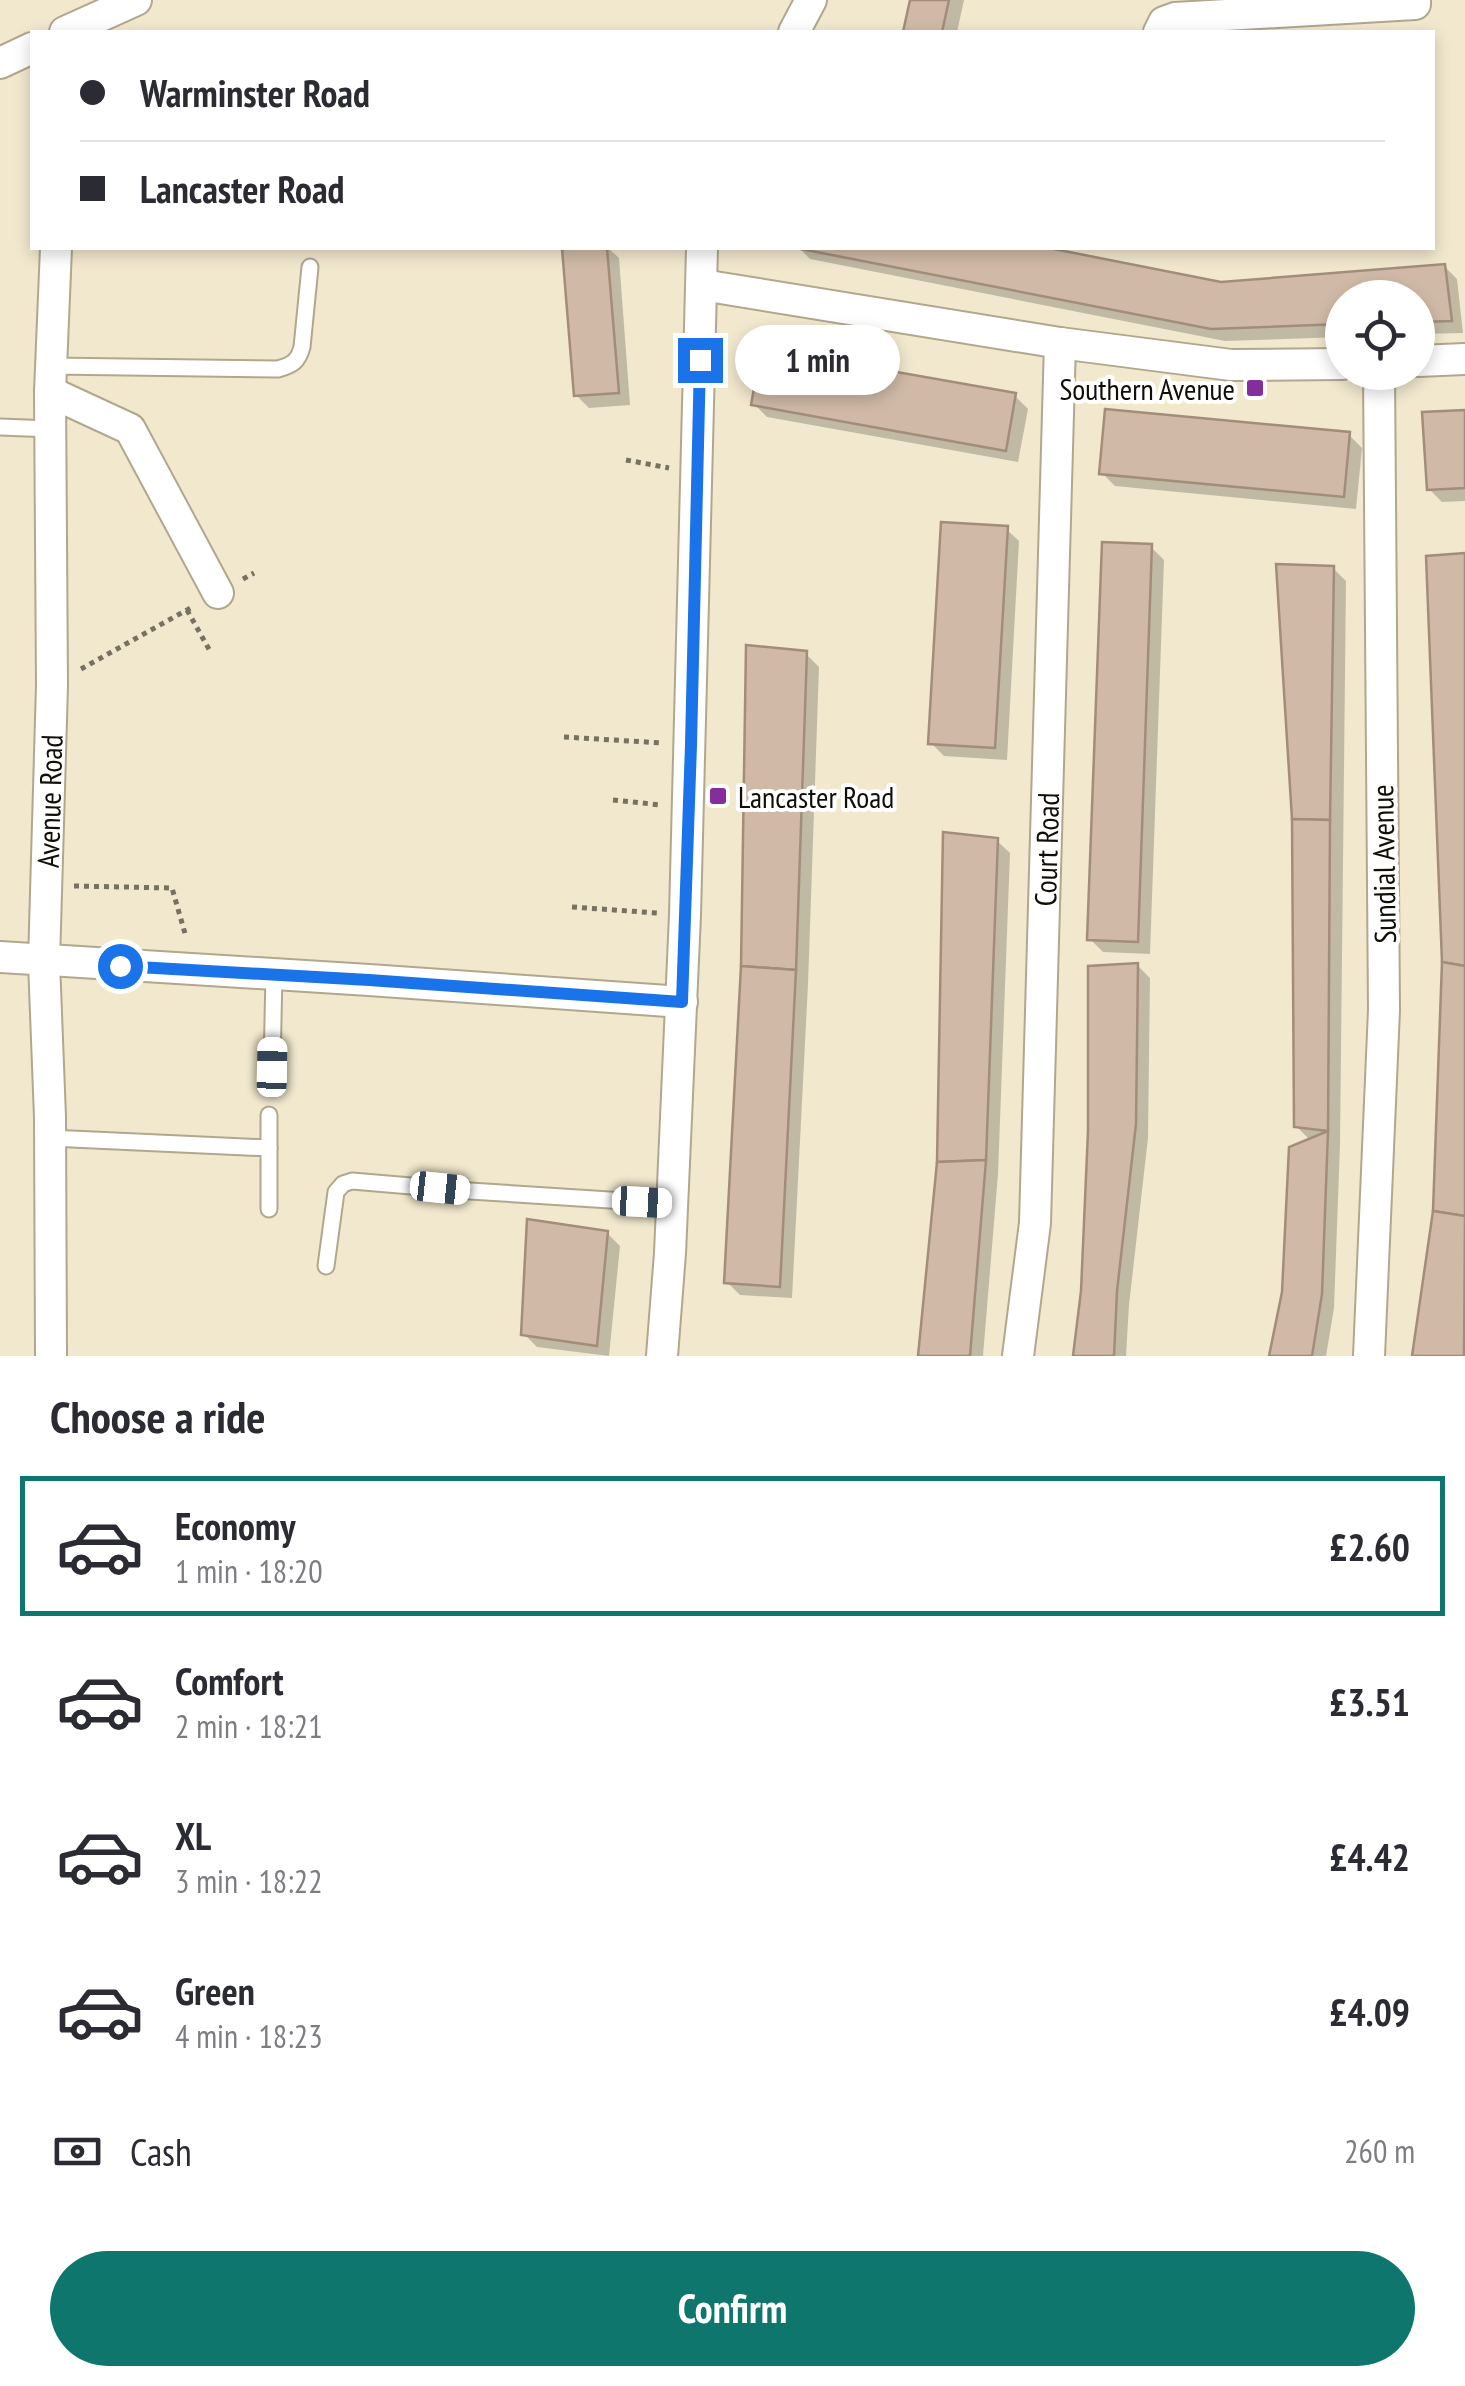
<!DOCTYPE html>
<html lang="en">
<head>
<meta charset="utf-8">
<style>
	:root { --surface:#fff; --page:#f2f2f3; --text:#2b2b33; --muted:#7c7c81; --line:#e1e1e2; --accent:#0f766e }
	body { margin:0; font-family:"PT Sans Narrow",sans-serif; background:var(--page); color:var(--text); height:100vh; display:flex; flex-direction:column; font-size:38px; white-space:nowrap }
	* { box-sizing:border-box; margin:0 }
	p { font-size:32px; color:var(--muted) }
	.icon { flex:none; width:55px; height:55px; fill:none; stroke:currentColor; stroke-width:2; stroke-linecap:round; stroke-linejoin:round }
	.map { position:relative; height:1356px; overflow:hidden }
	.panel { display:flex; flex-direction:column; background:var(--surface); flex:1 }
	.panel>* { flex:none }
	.banner { position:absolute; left:30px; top:30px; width:1405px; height:220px; border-radius:0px; box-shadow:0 5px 15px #0003; display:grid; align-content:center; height:220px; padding:0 50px; background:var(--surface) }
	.tools { position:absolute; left:1325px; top:280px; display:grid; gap:20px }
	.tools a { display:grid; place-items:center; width:110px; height:110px; border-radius:50%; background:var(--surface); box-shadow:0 5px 15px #0003; font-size:50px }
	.end { position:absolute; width:45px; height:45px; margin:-22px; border:12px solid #1a73e8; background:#fff; box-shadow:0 0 0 5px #fff }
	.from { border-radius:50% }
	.bubble { position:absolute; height:70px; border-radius:35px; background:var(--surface); box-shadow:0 5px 15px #0003; font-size:32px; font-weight:700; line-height:70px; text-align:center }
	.car { position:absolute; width:30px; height:60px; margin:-30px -15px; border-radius:12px; box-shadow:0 0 8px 2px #0007; background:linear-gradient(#fff 24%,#345 0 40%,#fff 0 76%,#345 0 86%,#fff 0) }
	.banner b { display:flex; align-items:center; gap:35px; height:95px; font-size:38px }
	.banner b+b { border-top:2px solid var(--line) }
	.banner i { width:25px; height:25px; background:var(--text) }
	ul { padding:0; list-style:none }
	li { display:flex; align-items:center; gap:30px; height:140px; margin:0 20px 15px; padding:0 30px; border:5px solid transparent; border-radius:0px }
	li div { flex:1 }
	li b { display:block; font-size:38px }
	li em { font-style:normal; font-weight:700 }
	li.active { border-color:var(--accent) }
	li>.icon { width:90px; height:90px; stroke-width:1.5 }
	h2 { padding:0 50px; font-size:45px; line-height:120px }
	.pay { display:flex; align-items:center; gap:25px; height:110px; padding:0 50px; font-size:38px }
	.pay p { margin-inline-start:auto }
	.action { display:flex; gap:20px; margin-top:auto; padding:20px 50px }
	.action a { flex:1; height:115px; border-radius:60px; background:var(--accent); color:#fff; font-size:40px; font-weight:700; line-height:115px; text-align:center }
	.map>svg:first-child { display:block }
	.shadow { fill:#0003 }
	.building { fill:#d0baa7; stroke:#a28d7b; stroke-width:2.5 }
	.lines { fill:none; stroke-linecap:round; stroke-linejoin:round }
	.lane-casing { stroke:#b0a78e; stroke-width:19 }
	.street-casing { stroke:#b0a78e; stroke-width:34 }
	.path { stroke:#767160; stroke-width:5; stroke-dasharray:5 5; stroke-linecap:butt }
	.lane { stroke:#fff; stroke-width:15 }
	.street { stroke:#fff; stroke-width:30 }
	.route { stroke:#1a73e8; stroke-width:12 }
	.poi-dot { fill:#832e9c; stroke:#fff; stroke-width:4 }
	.labels { text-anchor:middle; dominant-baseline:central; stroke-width:8; stroke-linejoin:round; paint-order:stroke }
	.poi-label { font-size:30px; fill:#110e05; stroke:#fff; text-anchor:end }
	.street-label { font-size:30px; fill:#110e05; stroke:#fff }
</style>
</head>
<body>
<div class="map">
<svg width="1465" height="1356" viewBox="0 0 1465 1356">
	<rect width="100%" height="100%" fill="#f1e8ce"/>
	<!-- shadow -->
	<g class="shadow">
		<polygon points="912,0 964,0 957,32 906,32"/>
		<polygon points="564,248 608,248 619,258 630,405 589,408 576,395"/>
		<polygon points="799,248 1036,248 1220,284 1444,266 1457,279 1463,333 1418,334 1418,298 1342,298 1342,337 1225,341 810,259"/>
		<polygon points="1015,396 1028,409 1018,462 767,417 754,404"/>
		<polygon points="1465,412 1465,501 1442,502 1429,489"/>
		<polygon points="1349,435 1362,448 1356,509 1115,486 1102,473"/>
		<polygon points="1006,529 1019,541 1007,760 944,756 931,743"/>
		<polygon points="1151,547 1164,560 1150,954 1103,952 1090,939"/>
		<polygon points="1465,556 1465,1356 1415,1356 1436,1211"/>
		<polygon points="1333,568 1346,581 1340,1145 1334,1308 1326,1356 1271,1356 1311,1141 1296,1126"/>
		<polygon points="806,654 819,667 808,984 792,1298 740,1295 727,1282"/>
		<polygon points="996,840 1010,853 998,1174 983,1356 920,1356"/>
		<polygon points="1137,965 1150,978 1148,1138 1129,1305 1126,1356 1076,1356"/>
		<polygon points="607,1233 620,1246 609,1356 537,1347 524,1334"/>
	</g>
	<!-- building -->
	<g class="building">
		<polygon points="910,0 949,0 942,32 903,32"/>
		<polygon points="562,248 607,248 619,393 574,396"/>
		<polygon points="796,248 1049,248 1221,282 1445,264 1452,321 1418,322 1418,298 1342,298 1342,324 1211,329"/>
		<polygon points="761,348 1016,393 1006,451 751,405"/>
		<polygon points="1105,409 1350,432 1344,497 1099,474"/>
		<polygon points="1465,410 1465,488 1427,490 1422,412"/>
		<polygon points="941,522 1008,526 995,748 928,744"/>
		<polygon points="1102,542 1152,544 1138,942 1087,940"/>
		<polygon points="1465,553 1465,966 1442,962 1426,556"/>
		<polygon points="1276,564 1334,566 1330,820 1292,819"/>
		<polygon points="746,645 807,651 796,970 741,966"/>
		<polygon points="1292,819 1330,820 1328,1131 1294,1127"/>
		<polygon points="943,832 998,838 986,1160 937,1162"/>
		<polygon points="1442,962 1465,966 1465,1216 1433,1211"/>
		<polygon points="1138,963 1136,1124 1117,1291 1114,1356 1073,1356 1081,1291 1088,1131 1088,966"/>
		<polygon points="741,966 796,970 780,1287 724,1283"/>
		<polygon points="1328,1131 1322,1294 1312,1356 1269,1356 1282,1292 1289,1147"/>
		<polygon points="986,1160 970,1356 918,1356 937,1162"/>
		<polygon points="1433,1211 1465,1216 1464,1356 1412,1356"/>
		<polygon points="527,1219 608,1231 597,1346 521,1335"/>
	</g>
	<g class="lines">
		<!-- lane casing -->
		<g class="lane-casing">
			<g id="lane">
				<path d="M51 366 278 369C292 365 298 362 302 347L310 267"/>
				<polyline points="0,427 51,429"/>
				<polyline points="272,1067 274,974"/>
				<polyline points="50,1138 269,1148 269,1209"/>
				<polyline points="269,1148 269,1115"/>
				<polyline points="326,1266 336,1192 343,1184 352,1181 470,1191 672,1204"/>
			</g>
		</g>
		<!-- street casing -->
		<g class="street-casing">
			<g id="street">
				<polyline points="65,32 136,0"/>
				<polyline points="794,32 811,0"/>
				<polyline points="1159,32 1164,22 1175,18 1415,4 1415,0"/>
				<polyline points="0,63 32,48"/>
				<polyline points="702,285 1060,343 1231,365 1342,364"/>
				<polyline points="1418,361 1465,359"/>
				<polyline points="50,392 130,429 218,593"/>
				<polyline points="0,957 369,980 682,1002"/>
				<path id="s1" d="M51 1356 50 1117 44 962 52 685 50 392 56 248"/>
				<polyline points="662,1356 670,1253 685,915 702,248"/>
				<path id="s2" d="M1018 1356 1035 1223 1060 343"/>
				<polyline points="1369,1356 1384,1010 1379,372"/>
			</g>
		</g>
		<!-- path -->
		<g class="path">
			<polyline points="626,460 669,468"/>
			<polyline points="243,579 254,573"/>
			<polyline points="187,610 210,651"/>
			<polyline points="81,669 194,606"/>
			<polyline points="564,737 663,743"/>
			<polyline points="613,800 661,805"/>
			<polyline points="74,886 172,888 186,937"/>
			<polyline points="572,907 657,913"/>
		</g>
		<!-- lane -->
		<use href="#lane" class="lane"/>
		<!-- street -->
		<use href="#street" class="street"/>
	</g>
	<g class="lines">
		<!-- route -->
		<polyline class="route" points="120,966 369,980 682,1002 691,745 700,360"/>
	</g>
	<!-- markers -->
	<g class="poi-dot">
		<rect x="1245" y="378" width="20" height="20" rx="5"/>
		<rect x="708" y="786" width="20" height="20" rx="5"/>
	</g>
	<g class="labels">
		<!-- poi labels -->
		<g class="poi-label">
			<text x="1235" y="388">Southern Avenue</text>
			<text x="738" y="796" text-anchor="start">Lancaster Road</text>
		</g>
		<!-- street labels -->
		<g class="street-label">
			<text stroke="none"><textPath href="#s1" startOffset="555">Avenue Road</textPath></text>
			<text stroke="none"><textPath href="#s2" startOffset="508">Court Road</textPath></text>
			<text transform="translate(1383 864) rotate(-91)">Sundial Avenue</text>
		</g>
	</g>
</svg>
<div class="tools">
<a><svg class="icon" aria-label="locate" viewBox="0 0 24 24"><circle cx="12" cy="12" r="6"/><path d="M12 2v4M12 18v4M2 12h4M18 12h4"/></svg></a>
</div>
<i class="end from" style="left:120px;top:966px"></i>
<i class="end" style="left:700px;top:360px"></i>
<div class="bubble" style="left:735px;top:325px;width:165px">1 min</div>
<i class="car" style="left:272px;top:1067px;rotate:1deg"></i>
<i class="car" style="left:440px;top:1188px;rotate:96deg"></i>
<i class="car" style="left:642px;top:1202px;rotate:93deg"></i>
<div class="banner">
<b><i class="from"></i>Warminster Road</b>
<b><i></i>Lancaster Road</b>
</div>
</div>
<section class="panel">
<h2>Choose a ride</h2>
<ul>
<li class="active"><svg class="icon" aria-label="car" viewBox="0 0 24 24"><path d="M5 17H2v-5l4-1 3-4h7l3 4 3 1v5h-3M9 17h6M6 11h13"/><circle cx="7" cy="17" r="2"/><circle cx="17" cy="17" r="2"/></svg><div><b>Economy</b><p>1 min · 18:20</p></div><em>£2.60</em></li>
<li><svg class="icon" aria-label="car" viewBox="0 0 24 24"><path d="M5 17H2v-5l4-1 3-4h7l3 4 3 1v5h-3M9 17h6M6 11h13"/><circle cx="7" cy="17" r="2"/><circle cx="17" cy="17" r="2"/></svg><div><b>Comfort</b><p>2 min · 18:21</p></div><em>£3.51</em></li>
<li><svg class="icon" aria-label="car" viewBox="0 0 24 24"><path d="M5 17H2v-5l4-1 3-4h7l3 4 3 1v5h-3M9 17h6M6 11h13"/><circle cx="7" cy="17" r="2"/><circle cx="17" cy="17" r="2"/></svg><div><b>XL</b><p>3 min · 18:22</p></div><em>£4.42</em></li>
<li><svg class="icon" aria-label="car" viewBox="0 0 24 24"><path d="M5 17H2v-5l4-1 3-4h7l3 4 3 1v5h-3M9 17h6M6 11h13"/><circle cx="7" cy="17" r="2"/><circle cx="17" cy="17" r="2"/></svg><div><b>Green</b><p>4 min · 18:23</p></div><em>£4.09</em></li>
</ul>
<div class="pay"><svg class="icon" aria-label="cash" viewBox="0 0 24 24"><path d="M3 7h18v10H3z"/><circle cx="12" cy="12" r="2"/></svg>Cash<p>260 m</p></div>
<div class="action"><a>Confirm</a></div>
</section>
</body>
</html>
